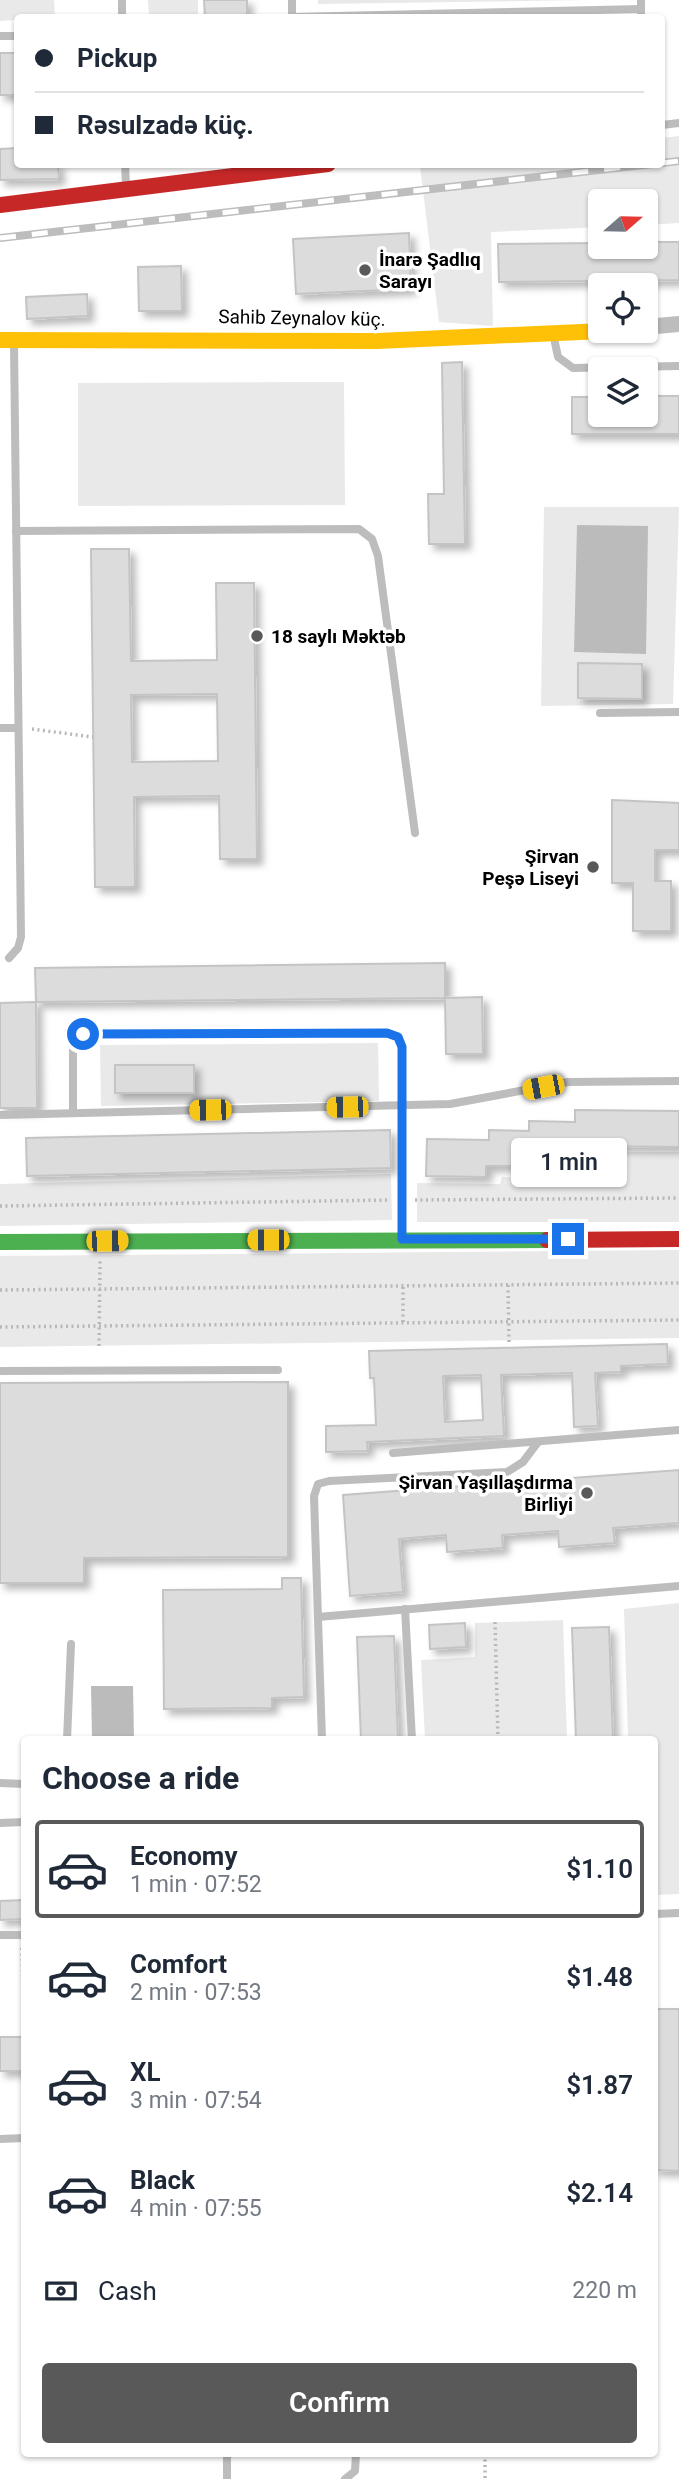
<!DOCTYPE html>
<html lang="en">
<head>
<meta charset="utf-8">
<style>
	:root { --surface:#fff; --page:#f6f6f7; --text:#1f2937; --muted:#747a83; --line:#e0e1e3; --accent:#595959 }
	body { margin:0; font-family:Roboto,sans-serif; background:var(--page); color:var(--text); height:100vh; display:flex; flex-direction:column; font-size:26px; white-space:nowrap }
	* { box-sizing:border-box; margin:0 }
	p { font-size:23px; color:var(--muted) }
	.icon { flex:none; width:38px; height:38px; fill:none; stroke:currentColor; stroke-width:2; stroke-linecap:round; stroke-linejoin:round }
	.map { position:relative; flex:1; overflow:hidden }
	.side { position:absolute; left:21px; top:1736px; width:637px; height:721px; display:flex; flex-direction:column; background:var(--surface); border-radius:7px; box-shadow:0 2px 5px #0004 }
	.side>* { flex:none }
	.guide { position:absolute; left:14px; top:14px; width:651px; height:154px; border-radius:7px; box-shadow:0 2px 5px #0004; display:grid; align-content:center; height:154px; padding:0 21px; background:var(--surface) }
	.needle { width:46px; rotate:70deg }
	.fabs { position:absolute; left:588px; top:189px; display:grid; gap:14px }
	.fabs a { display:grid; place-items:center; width:70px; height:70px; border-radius:7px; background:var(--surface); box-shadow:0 2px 5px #0004; font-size:35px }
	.end { position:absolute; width:32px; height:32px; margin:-16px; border:9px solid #1a73e8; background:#fff; box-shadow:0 0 0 4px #fff }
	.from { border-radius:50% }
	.bubble { position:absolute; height:49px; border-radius:7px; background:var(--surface); box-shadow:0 2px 5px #0004; font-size:23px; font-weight:600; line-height:49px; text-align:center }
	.car { position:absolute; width:21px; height:42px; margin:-21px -10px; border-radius:9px; box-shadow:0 0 5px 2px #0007; background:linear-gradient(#f5c518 24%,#345 0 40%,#f5c518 0 76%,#345 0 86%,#f5c518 0) }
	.guide b { display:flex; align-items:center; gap:24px; height:66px; font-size:26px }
	.guide b+b { border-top:2px solid var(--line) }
	.guide i { width:18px; height:18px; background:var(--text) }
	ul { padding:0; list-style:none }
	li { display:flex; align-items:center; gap:21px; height:98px; margin:0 14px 10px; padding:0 7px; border:4px solid transparent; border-radius:7px }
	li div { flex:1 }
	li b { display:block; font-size:26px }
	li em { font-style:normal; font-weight:600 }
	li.selected { border-color:var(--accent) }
	li>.icon { width:63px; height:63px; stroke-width:1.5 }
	h2 { padding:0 21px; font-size:32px; line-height:84px }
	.pay { display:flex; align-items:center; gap:18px; height:77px; padding:0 21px; font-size:26px }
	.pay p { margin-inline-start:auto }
	.cta { display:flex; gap:14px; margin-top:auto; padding:14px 21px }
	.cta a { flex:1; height:80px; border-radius:7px; background:var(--accent); color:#fff; font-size:28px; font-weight:600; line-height:80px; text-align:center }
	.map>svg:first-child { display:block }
	.green { fill:#e9e9e9 }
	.water { fill:#bbb }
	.building { fill:#dcdcdc; stroke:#c4c4c4; stroke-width:2; fill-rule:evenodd; filter:url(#shadow) }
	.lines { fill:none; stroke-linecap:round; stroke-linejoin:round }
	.path { stroke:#b8b8b8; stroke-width:3.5; stroke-dasharray:2 3.5; stroke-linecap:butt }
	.lane { stroke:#bdbdbd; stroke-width:8 }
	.street { stroke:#bdbdbd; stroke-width:16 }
	.fast { stroke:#4caf50; stroke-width:16 }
	.slow { stroke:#ffc107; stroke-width:16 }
	.jam { stroke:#c62828; stroke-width:16 }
	.rail-casing { stroke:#bdbdbd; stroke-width:8 }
	.rail { stroke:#fff; stroke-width:5; stroke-dasharray:16; stroke-linecap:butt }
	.route { stroke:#1a73e8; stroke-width:9 }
	.poi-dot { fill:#595959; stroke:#fff; stroke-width:2.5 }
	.labels { text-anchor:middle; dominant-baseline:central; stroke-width:7; stroke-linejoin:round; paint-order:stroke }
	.poi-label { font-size:19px; font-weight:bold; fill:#000; stroke:#fff; text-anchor:start }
	.street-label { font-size:19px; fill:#000; stroke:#fff }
</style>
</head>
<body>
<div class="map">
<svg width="679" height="2479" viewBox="0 0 679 2479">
	<defs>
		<filter id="shadow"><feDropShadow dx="5.5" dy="5.5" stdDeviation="3.5" flood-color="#0004"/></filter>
	</defs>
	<rect width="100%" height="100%" fill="#fff"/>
	<!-- green -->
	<g class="green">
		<polygon points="0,0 54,0 55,17 0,21"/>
		<polygon points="148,0 198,0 198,17 149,17"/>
		<polygon points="318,0 592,0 318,4"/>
		<polygon points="679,136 679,223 646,225 646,201 600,201 600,227 491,232 493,326 439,322 420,166 662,164 662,138"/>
		<polygon points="344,382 345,505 78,506 78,383"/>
		<polygon points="544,507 679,507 673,704 541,706"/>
		<polygon points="378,1043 379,1101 101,1106 100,1045"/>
		<polygon points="588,1152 679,1152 679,1222 417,1222 417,1183 500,1184 502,1177 543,1178 544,1167 587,1167"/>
		<polygon points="391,1174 392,1220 0,1226 0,1184"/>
		<polygon points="679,1250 679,1338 0,1347 0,1256"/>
		<polygon points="679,1603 679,1894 655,1895 654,1740 628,1739 624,1609"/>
		<polygon points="563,1620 567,1739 425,1739 421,1660 475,1657 475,1623"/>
	</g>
	<!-- water -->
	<g class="water">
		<polygon points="577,525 648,526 646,654 574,652"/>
		<polygon points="91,1686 133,1686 134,1739 92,1739"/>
	</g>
	<!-- building -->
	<g class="building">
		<polygon points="204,0 247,0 247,18 205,18"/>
		<rect x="0" y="53" width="18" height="42"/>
		<polygon points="18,148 18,164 58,164 59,179 0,180 0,149"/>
		<polygon points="409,233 411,289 296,294 293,239"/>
		<polygon points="646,242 679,242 679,280 499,282 498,244 600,243 600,247 646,247"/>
		<polygon points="181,266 182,311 139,311 138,267"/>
		<polygon points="87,294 88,316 27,319 26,297"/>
		<polygon points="462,362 465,544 429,544 428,494 444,494 442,363"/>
		<polygon points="646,396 679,396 679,434 572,434 572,397 600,397 600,415 646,415"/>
		<path d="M91 549H129L131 661 217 660 216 583H254L257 859H220L219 796 134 797 135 887H95ZM217 694 218 761 132 762 131 695Z"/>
		<polygon points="578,663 642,664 642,699 578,698"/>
		<polygon points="612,800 679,803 679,850 655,850 655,881 671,881 671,931 633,931 633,883 612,883"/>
		<polygon points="445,963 445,998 36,1002 35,968"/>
		<polygon points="482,997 483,1054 446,1054 445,998"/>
		<polygon points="36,1002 37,1108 0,1108 0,1003"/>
		<rect x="115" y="1065" width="79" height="28"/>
		<polygon points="575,1110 679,1111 679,1147 577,1146 576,1157 528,1157 528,1166 486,1166 486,1177 426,1176 427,1139 489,1140 489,1130 529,1131 529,1121 575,1122"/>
		<polygon points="390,1130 391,1168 27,1176 26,1138"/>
		<path d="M667 1344 668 1364 621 1366V1372L595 1373 598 1426 574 1427 572 1373 501 1375 504 1436 367 1442 368 1451 326 1452V1426L376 1425 374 1378H370L369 1351ZM481 1375 483 1420 445 1422 443 1376Z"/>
		<polygon points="288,1382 288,1557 84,1558 84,1583 0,1583 0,1383"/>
		<polygon points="679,1470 679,1523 613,1528 615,1543 559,1547 558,1531 502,1535 503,1548 447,1552 446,1535 399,1539 403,1592 350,1596 343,1495"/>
		<polygon points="282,1578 301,1578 304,1697 272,1698 272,1708 164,1709 163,1590 282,1589"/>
		<polygon points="465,1623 466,1647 430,1649 429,1625"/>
		<polygon points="609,1627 613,1740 576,1740 572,1628"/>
		<polygon points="394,1636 398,1740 361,1740 357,1637"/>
		<polygon points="24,1900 24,1919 0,1920 0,1901"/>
		<polygon points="654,2009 679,2009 679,2171 654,2170"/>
		<rect x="0" y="2037" width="24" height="34"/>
	</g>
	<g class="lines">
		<!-- path -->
		<g class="path">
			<polyline points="32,729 93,737"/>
			<polyline points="415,1200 679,1198"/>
			<polyline points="0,1206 390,1200"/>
			<polyline points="508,1285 509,1342"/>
			<polyline points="0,1290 679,1283"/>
			<polyline points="403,1322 403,1286"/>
			<polyline points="0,1327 679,1320"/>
			<polyline points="99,1346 100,1261"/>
			<polyline points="495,1622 498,1740"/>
			<polyline points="22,1948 24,2037"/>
			<polyline points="485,2454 485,2479"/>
		</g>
		<!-- lane -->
		<g class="lane">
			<polyline points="122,0 122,18"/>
			<polyline points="641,0 641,18"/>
			<polyline points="292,17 641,9"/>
			<polyline points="292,18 292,0"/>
			<polyline points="0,36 18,36"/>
			<polyline points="662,125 679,123"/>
			<polyline points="125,164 126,186"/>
			<polyline points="554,338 558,357 573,368 679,366"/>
			<polyline points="16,531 359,529 372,539 378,556 415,833"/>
			<polyline points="600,713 679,712"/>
			<polyline points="0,728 18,728"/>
			<polyline points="9,958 18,948 21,937 14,343"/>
			<polyline points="73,1113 73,1045 75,1037 83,1034 387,1033 398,1037 402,1047 402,1238"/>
			<polyline points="0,1115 450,1104 568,1082 679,1081"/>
			<polyline points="0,1371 278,1370"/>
			<polyline points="393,1453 679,1430"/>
			<polyline points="405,1609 412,1740"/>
			<polyline points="318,1617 679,1586"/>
			<polyline points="67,1740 71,1644"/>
			<polyline points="322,1740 314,1496 318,1484 329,1481 507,1472 523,1462 538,1442"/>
			<polyline points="0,1783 24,1784"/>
			<polyline points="0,1823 24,1822"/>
			<polyline points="654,1914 679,1913"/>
			<polyline points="0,1935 24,1935"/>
			<polyline points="0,2139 24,2138"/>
			<polyline points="227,2454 227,2479"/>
			<polyline points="345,2479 355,2471 356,2454"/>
		</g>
		<!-- street -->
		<polyline class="street" points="646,327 679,324"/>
		<!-- fast -->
		<polyline class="fast" points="0,1242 547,1240"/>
		<!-- slow -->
		<polyline class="slow" points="0,340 377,341 603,331"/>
		<!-- jam -->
		<g class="jam">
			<polyline points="0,205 328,164"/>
			<polyline points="547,1240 679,1239"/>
		</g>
		<!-- rail casing -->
		<g class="rail-casing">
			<g id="rail">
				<polyline points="662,163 679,161"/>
				<polyline points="0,238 652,164"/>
			</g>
		</g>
		<!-- rail -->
		<use href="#rail" class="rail"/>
	</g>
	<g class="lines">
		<!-- route -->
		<polyline class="route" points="83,1034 387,1033 398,1037 402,1047 402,1239 568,1239"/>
	</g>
	<!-- markers -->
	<g class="poi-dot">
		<circle cx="365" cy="270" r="7"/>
		<circle cx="257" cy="636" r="7"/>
		<circle cx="593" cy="867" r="7"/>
		<circle cx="587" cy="1493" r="7"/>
	</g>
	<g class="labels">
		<!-- poi labels -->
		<g class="poi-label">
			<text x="379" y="259">İnarə Şadlıq<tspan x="379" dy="22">Sarayı</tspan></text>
			<text x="271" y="636">18 saylı Məktəb</text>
			<text x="579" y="856" text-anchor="end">Şirvan<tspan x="579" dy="22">Peşə Liseyi</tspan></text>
			<text x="573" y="1482" text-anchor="end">Şirvan Yaşıllaşdırma<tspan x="573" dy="22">Birliyi</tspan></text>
		</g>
		<!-- street labels -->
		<g class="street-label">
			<text transform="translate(302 318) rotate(1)">Sahib Zeynalov küç.</text>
		</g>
	</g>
</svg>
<div class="fabs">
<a><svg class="needle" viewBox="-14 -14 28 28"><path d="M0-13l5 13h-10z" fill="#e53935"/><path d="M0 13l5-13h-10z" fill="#747a83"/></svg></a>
<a><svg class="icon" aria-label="locate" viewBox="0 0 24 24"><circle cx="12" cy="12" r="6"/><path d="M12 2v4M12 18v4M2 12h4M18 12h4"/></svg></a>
<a><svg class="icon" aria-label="layers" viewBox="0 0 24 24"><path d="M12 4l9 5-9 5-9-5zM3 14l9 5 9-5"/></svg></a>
</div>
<i class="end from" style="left:83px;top:1034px"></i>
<i class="end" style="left:568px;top:1239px"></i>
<div class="bubble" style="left:511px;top:1138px;width:116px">1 min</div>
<i class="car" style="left:543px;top:1087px;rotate:259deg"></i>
<i class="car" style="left:347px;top:1107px;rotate:269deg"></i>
<i class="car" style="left:210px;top:1110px;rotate:269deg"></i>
<i class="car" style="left:268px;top:1240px;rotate:270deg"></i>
<i class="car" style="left:107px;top:1241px;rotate:89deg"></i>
<div class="guide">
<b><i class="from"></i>Pickup</b>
<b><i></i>Rəsulzadə küç.</b>
</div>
<section class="side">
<h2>Choose a ride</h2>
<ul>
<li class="selected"><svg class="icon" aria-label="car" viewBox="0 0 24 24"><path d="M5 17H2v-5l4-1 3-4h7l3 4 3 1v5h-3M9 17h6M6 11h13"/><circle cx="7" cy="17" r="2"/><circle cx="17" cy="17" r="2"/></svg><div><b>Economy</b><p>1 min · 07:52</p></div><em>$1.10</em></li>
<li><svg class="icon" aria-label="car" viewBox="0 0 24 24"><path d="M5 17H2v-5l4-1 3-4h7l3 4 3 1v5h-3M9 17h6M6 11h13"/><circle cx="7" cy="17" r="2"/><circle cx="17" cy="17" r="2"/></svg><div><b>Comfort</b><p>2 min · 07:53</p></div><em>$1.48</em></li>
<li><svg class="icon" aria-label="car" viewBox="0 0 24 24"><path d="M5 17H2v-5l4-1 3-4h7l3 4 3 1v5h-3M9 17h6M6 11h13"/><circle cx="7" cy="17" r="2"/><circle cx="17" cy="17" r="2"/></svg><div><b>XL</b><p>3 min · 07:54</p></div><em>$1.87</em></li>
<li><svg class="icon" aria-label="car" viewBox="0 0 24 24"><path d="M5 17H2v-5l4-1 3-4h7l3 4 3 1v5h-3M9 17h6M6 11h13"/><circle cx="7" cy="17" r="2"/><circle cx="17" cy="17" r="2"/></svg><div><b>Black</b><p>4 min · 07:55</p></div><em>$2.14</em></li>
</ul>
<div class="pay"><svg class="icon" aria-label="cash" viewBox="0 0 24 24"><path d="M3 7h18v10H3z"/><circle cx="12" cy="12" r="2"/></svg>Cash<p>220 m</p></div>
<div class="cta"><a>Confirm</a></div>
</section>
</div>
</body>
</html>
